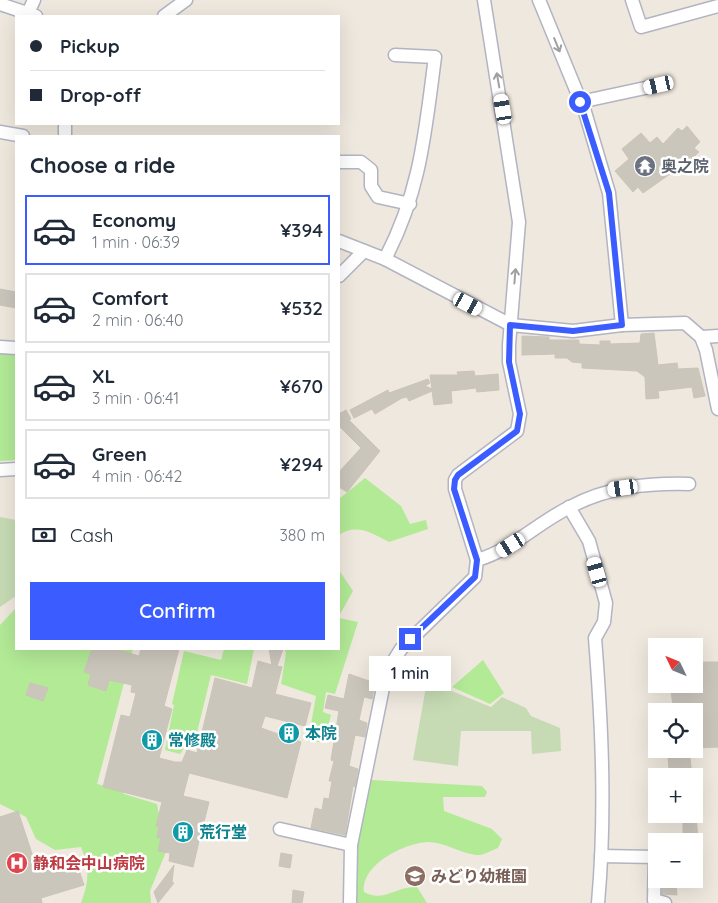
<!DOCTYPE html>
<html lang="en">
<head>
<meta charset="utf-8">
<style>
	:root { --surface:#fff; --page:#f6f6f7; --text:#1f2937; --muted:#747a83; --line:#e0e1e3; --accent:#3b5dff }
	body { margin:0; font-family:Quicksand,"Noto Sans JP",sans-serif; background:var(--page); color:var(--text); height:100vh; display:flex; flex-direction:column; font-size:19px; white-space:nowrap }
	* { box-sizing:border-box; margin:0 }
	p { font-size:16px; color:var(--muted) }
	.icon { flex:none; width:28px; height:28px; fill:none; stroke:currentColor; stroke-width:2; stroke-linecap:round; stroke-linejoin:round }
	.map { position:relative; flex:1; overflow:hidden }
	.side { position:absolute; left:15px; top:135px; width:325px; height:515px; display:flex; flex-direction:column; background:var(--surface); border-radius:0px; box-shadow:0 5px 20px #0002 }
	.side>* { flex:none }
	.hud { position:absolute; left:15px; top:15px; width:325px; height:110px; border-radius:0px; box-shadow:0 5px 20px #0002; display:grid; align-content:center; height:110px; padding:0 15px; background:var(--surface) }
	.needle { width:32px; rotate:313deg }
	.tools { position:absolute; left:648px; top:638px; display:grid; gap:10px }
	.tools a { display:grid; place-items:center; width:55px; height:55px; border-radius:0px; background:var(--surface); box-shadow:0 5px 20px #0002; font-size:25px }
	.end { position:absolute; width:22px; height:22px; margin:-11px; border:6px solid #3b5dff; background:#fff; box-shadow:0 0 0 2px #fff }
	.from { border-radius:50% }
	.bubble { position:absolute; height:35px; border-radius:0px; background:var(--surface); box-shadow:0 5px 20px #0002; font-size:16px; font-weight:600; line-height:35px; text-align:center }
	.car { position:absolute; width:15px; height:30px; margin:-15px -8px; border-radius:6px; box-shadow:0 0 4px 1px #0007; background:linear-gradient(#fff 24%,#345 0 40%,#fff 0 76%,#345 0 86%,#fff 0) }
	.hud b { display:flex; align-items:center; gap:18px; height:48px; font-size:19px }
	.hud b+b { border-top:1px solid var(--line) }
	.hud i { width:12px; height:12px; background:var(--text) }
	ul { padding:0; list-style:none }
	li { display:flex; align-items:center; gap:15px; height:70px; margin:0 10px 8px; padding:0 5px; border:2px solid var(--line); border-radius:0px }
	li div { flex:1 }
	li b { display:block; font-size:19px }
	li em { font-style:normal; font-weight:600 }
	li.current { border-color:var(--accent) }
	li>.icon { width:45px; height:45px; stroke-width:1.5 }
	h2 { padding:0 15px; font-size:22px; line-height:60px }
	.pay { display:flex; align-items:center; gap:12px; height:55px; padding:0 15px; font-size:19px }
	.pay p { margin-inline-start:auto }
	.cta { display:flex; gap:10px; margin-top:auto; padding:10px 15px }
	.cta a { flex:1; height:58px; border-radius:0px; background:var(--accent); color:#fff; font-size:20px; font-weight:600; line-height:58px; text-align:center }
	.map>svg:first-child { display:block }
	.green { fill:#b2ea96 }
	.cemetery { fill:#c6dbb4 }
	.building { fill:#cbc6bc; stroke:#cbc4b7 }
	.lines { fill:none; stroke-linecap:round; stroke-linejoin:round }
	.minor-casing { stroke:#b2b4c1; stroke-width:15 }
	.minor { stroke:#fff; stroke-width:12 }
	.oneway { stroke:#a0a0a0 }
	.route { stroke:#3b5dff; stroke-width:6 }
	.labels { text-anchor:middle; dominant-baseline:central; stroke-width:5; stroke-linejoin:round; paint-order:stroke }
	.worship-label { font-size:16px; font-weight:bold; fill:#5b616d; stroke:#fff; text-anchor:start }
	.culture-label { font-size:16px; font-weight:bold; fill:#0d838f; stroke:#fff; text-anchor:start }
	.health-label { font-size:16px; font-weight:bold; fill:#be3a42; stroke:#fff; text-anchor:start }
	.education-label { font-size:16px; font-weight:bold; fill:#785e54; stroke:#fff; text-anchor:start }
</style>
</head>
<body>
<div class="map">
<svg width="718" height="903" viewBox="0 0 718 903">
	<rect width="100%" height="100%" fill="#efe8de"/>
	<!-- green -->
	<g class="green">
		<polygon points="0,350 16,352 16,460 0,461"/>
		<path d="M365 478 401 506 410 524 426 520 428 529 389 542C372 533 356 523 339 535V499Z"/>
		<polygon points="339,570 353,591 339,616"/>
		<path d="M16 608V649H133L97 784 122 790 124 794 157 804 162 832 170 842 150 891 151 903H81C89 881 90 869 81 847L55 850 36 839 26 817 0 804V625Z"/>
		<polygon points="339,618 358,622 335,694 326,692 323,712 331,715 324,742 308,741 316,696 281,684 286,653 284,649 339,649"/>
		<polygon points="224,649 254,649 247,684 211,675 193,749 184,748 180,754 165,750 174,705 172,704 184,651 221,660"/>
		<polygon points="483,660 504,693 490,704 452,687"/>
		<path d="M371 780 482 786 487 792 485 797H443L444 811 492 829 502 839 498 848C492 850 483 856 476 855 460 853 444 842 428 842 405 843 361 864 364 892 383 903 396 886 417 887L427 903H355C349 863 363 819 371 780Z"/>
	</g>
	<!-- cemetery -->
	<g class="cemetery">
		<polygon points="0,517 16,520 16,596 0,607"/>
		<polygon points="427,681 491,707 502,697 526,708 531,716 560,728 561,751 532,754 531,731 461,731 458,766 413,760"/>
	</g>
	<!-- building -->
	<g class="building">
		<polygon points="687,126 700,142 694,148 699,152 687,163 684,155 668,168 670,174 643,193 638,187 633,192 615,171 629,159 622,149 641,133 650,143 657,137 663,144 678,128 682,131"/>
		<polygon points="0,289 16,292 16,308 0,305"/>
		<polygon points="654,333 658,365 677,363 678,369 698,368 705,396 694,398 692,387 658,391 659,398 646,399 645,377 637,371 582,368 582,363 572,362 567,358 555,358 555,354 522,355 522,336 549,337 549,340 579,340 579,344 600,345 600,341 610,341 610,344 640,343 641,334"/>
		<polygon points="474,371 475,376 498,374 499,390 477,392 476,388 451,391 452,403 434,405 432,391 409,401 407,397 402,398 375,414 372,409 354,418 350,410 388,390 389,393 428,379 430,383 425,386 432,389 430,375 458,375 457,372"/>
		<polygon points="346,410 351,419 349,420 380,451 347,492 339,487 339,472 361,448 339,426 339,411 341,413"/>
		<polygon points="92,649 115,649 139,656 141,649 179,649 164,706 172,709 159,758 175,762 182,762 187,750 197,753 215,678 252,688 258,661 272,665 269,649 283,649 277,666 282,667 275,694 311,703 305,726 265,716 261,728 301,742 287,798 189,773 183,796 209,802 204,822 210,824 206,838 200,837 193,867 169,861 170,853 158,851 161,838 157,837 159,827 156,826 162,802 103,787 121,715 130,717 136,693 131,692 132,685 109,680 106,691 88,685 91,674 84,672"/>
		<polygon points="702,662 718,662 718,747 694,748 694,706 673,706 671,691 701,690"/>
		<polygon points="349,674 375,683 372,699 364,697 359,720 367,723 365,737 355,735 349,766 358,769 355,787 353,786 345,835 311,828 315,808 322,810 324,798 329,799 332,781 329,781 334,761 331,760 339,711 325,708 328,695 344,699"/>
		<polygon points="30,683 48,688 43,701 26,695"/>
		<polygon points="675,749 689,749 692,776 679,776 678,769 669,770 668,757 675,757"/>
		<polygon points="18,811 37,869 74,856 84,885 41,898 42,903 0,903 0,817"/>
		<polygon points="683,814 696,814 698,841 683,841"/>
		<polygon points="281,853 292,855 290,868 279,866"/>
		<polygon points="174,865 172,882 174,883 158,903 154,892"/>
		<polygon points="663,882 676,882 677,895 662,894"/>
		<polygon points="293,890 304,892 302,903 292,903"/>
	</g>
	<g class="lines">
		<!-- minor casing -->
		<g class="minor-casing">
			<g id="minor">
				<polyline points="539,0 585,112 609,193 622,325"/>
				<polyline points="632,0 641,27 718,6"/>
				<polyline points="0,4 36,16"/>
				<polyline points="28,13 34,0"/>
				<polyline points="164,16 186,0"/>
				<polyline points="580,102 659,85"/>
				<polyline points="0,132 23,136"/>
				<polyline points="65,136 65,124"/>
				<polyline points="339,162 361,162 371,170 371,186 378,197 410,204"/>
				<polyline points="339,241 385,259 511,325 573,331 622,325 685,323 701,337 706,350 718,409"/>
				<path d="M385 259C421 190 425 132 435 57L395 55"/>
				<polyline points="339,276 364,251"/>
				<polyline points="701,337 718,336"/>
				<polyline points="0,347 16,348"/>
				<polyline points="0,470 16,469"/>
				<path d="M569 507 589 541 606 603 604 622 595 638C602 726 606 815 598 903"/>
				<path d="M477 560C512 550 537 523 570 507 607 487 647 483 689 484"/>
				<polyline points="280,829 351,845"/>
				<polyline points="601,856 655,857 654,900 665,903"/>
				<polyline points="350,903 351,845 386,673 401,649 475,577 477,560 455,489 455,480 458,475 517,431 520,414 509,362 509,345 519,222 484,0"/>
			</g>
		</g>
		<!-- minor -->
		<use href="#minor" class="minor"/>
	</g>
	<!-- one-way arrows -->
	<defs><path id="oneway-shaft" d="M-6 0H5M1.5-3L5.5 0L1.5 3" fill="none" stroke-width="1.6" stroke-linecap="round" stroke-linejoin="round" transform="scale(1.25)"/></defs>
	<g class="oneway">
		<use href="#oneway-shaft" transform="translate(557 45) rotate(68)"/>
		<use href="#oneway-shaft" transform="translate(498 80) rotate(-100)"/>
		<use href="#oneway-shaft" transform="translate(515 276) rotate(-85)"/>
	</g>
	<g class="lines">
		<!-- route -->
		<polyline class="route" points="410,639 475,577 477,560 454,489 455,480 458,475 517,431 520,414 509,362 510,325 573,331 622,325 609,193 580,102"/>
	</g>
	<!-- icons -->
	<defs>
		<g id="temple-disc" transform="scale(1.125)"><circle r="9.5" fill="#6b7280" stroke="#fff"/><path d="M0-6L5-2H3V0L6.5 2.5H4V6H1.5V3h-3V6H-4V2.5H-6.5L-3 0V-2H-5Z" fill="#fff"/></g>
		<g id="building-disc" transform="scale(1.125)"><circle r="9.5" fill="#0f9aa8" stroke="#fff"/><path d="M-4-6H4V6H1V3H-1V6H-4ZM-2.5-4.3h1.7v1.8h-1.7ZM.8-4.3h1.7v1.8H.8ZM-2.5-1h1.7V.8h-1.7ZM.8-1h1.7V.8H.8Z" fill="#fff"/></g>
		<g id="hospital-disc" transform="scale(1.125)"><circle r="9.5" fill="#e0444e" stroke="#fff"/><path d="M-5-5h3v3.5h4V-5h3V5h-3V1.5h-4V5h-3Z" fill="#fff"/></g>
		<g id="school-disc" transform="scale(1.125)"><circle r="9.5" fill="#8d6e63" stroke="#fff"/><path d="M0-5L7-2L0 1L-7-2ZM-4 1L0 2.5L4 1V4Q0 6-4 4Z" fill="#fff"/></g>
	</defs>
	<g fill-rule="evenodd">
		<use href="#temple-disc" x="645" y="166"/>
		<use href="#building-disc" x="289" y="733"/>
		<use href="#building-disc" x="152" y="740"/>
		<use href="#building-disc" x="183" y="832"/>
		<use href="#hospital-disc" x="17" y="863"/>
		<use href="#school-disc" x="415" y="876"/>
	</g>
	<g class="labels">
		<!-- worship labels -->
		<g class="worship-label">
			<text x="661" y="166">奥之院</text>
		</g>
		<!-- culture labels -->
		<g class="culture-label">
			<text x="305" y="733">本院</text>
			<text x="168" y="740">常修殿</text>
			<text x="199" y="832">荒行堂</text>
		</g>
		<!-- health labels -->
		<g class="health-label">
			<text x="33" y="863">静和会中山病院</text>
		</g>
		<!-- education labels -->
		<g class="education-label">
			<text x="431" y="876">みどり幼稚園</text>
		</g>
	</g>
</svg>
<div class="tools">
<a><svg class="needle" viewBox="-14 -14 28 28"><path d="M0-13l5 13h-10z" fill="#e53935"/><path d="M0 13l5-13h-10z" fill="#747a83"/></svg></a>
<a><svg class="icon" aria-label="locate" viewBox="0 0 24 24"><circle cx="12" cy="12" r="6"/><path d="M12 2v4M12 18v4M2 12h4M18 12h4"/></svg></a>
<a>+</a>
<a>−</a>
</div>
<i class="end from" style="left:580px;top:102px"></i>
<i class="end" style="left:410px;top:639px"></i>
<div class="bubble" style="left:369px;top:656px;width:82px">1 min</div>
<i class="car" style="left:659px;top:85px;rotate:257deg"></i>
<i class="car" style="left:503px;top:109px;rotate:350deg"></i>
<i class="car" style="left:468px;top:304px;rotate:118deg"></i>
<i class="car" style="left:623px;top:488px;rotate:262deg"></i>
<i class="car" style="left:511px;top:545px;rotate:237deg"></i>
<i class="car" style="left:597px;top:572px;rotate:344deg"></i>
<div class="hud">
<b><i class="from"></i>Pickup</b>
<b><i></i>Drop-off</b>
</div>
<section class="side">
<h2>Choose a ride</h2>
<ul>
<li class="current"><svg class="icon" aria-label="car" viewBox="0 0 24 24"><path d="M5 17H2v-5l4-1 3-4h7l3 4 3 1v5h-3M9 17h6M6 11h13"/><circle cx="7" cy="17" r="2"/><circle cx="17" cy="17" r="2"/></svg><div><b>Economy</b><p>1 min · 06:39</p></div><em>¥394</em></li>
<li><svg class="icon" aria-label="car" viewBox="0 0 24 24"><path d="M5 17H2v-5l4-1 3-4h7l3 4 3 1v5h-3M9 17h6M6 11h13"/><circle cx="7" cy="17" r="2"/><circle cx="17" cy="17" r="2"/></svg><div><b>Comfort</b><p>2 min · 06:40</p></div><em>¥532</em></li>
<li><svg class="icon" aria-label="car" viewBox="0 0 24 24"><path d="M5 17H2v-5l4-1 3-4h7l3 4 3 1v5h-3M9 17h6M6 11h13"/><circle cx="7" cy="17" r="2"/><circle cx="17" cy="17" r="2"/></svg><div><b>XL</b><p>3 min · 06:41</p></div><em>¥670</em></li>
<li><svg class="icon" aria-label="car" viewBox="0 0 24 24"><path d="M5 17H2v-5l4-1 3-4h7l3 4 3 1v5h-3M9 17h6M6 11h13"/><circle cx="7" cy="17" r="2"/><circle cx="17" cy="17" r="2"/></svg><div><b>Green</b><p>4 min · 06:42</p></div><em>¥294</em></li>
</ul>
<div class="pay"><svg class="icon" aria-label="cash" viewBox="0 0 24 24"><path d="M3 7h18v10H3z"/><circle cx="12" cy="12" r="2"/></svg>Cash<p>380 m</p></div>
<div class="cta"><a>Confirm</a></div>
</section>
</div>
</body>
</html>
